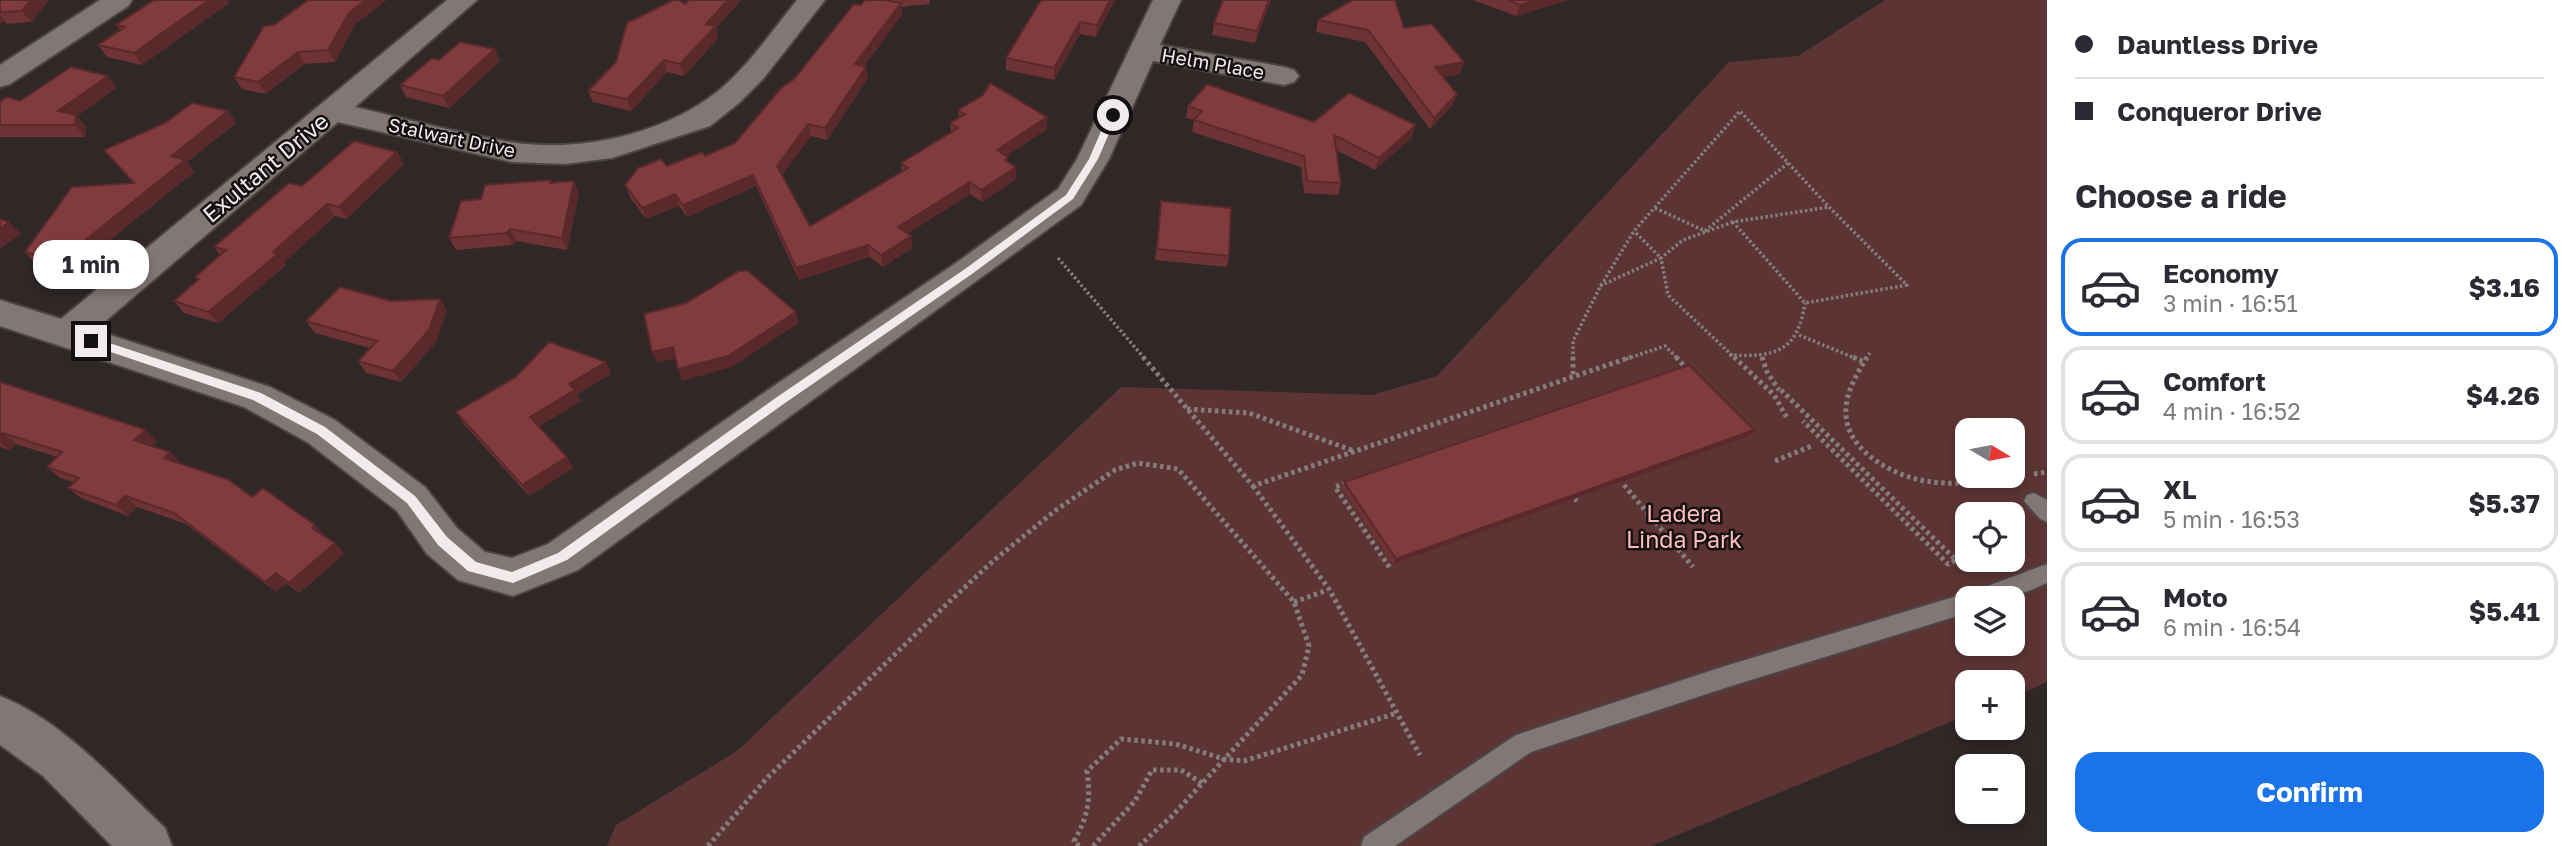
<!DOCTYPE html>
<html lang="en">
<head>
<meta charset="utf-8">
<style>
	:root { --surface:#fff; --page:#f2f2f3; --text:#2b2b33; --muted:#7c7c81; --line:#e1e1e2; --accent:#1a73e8 }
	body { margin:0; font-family:"Golos Text",sans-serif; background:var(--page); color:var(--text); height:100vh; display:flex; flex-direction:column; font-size:26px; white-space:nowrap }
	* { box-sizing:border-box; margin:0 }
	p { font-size:23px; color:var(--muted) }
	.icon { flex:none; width:38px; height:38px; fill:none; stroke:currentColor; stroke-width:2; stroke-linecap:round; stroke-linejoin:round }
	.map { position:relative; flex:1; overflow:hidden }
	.sheet { display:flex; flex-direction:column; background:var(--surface); width:525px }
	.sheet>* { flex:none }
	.banner { display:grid; align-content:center; height:154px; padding:0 28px; background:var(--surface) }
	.needle { width:46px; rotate:100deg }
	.buttons { position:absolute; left:1955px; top:418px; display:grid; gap:14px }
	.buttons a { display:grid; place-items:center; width:70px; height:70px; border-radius:14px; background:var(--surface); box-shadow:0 4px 10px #0003; font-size:35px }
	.end { position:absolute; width:32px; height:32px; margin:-16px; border:9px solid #f2ebeb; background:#111; box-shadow:0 0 0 4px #111 }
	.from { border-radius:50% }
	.bubble { position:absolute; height:49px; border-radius:21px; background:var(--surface); box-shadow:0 4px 10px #0003; font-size:23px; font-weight:700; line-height:49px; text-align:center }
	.banner b { display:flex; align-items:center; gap:24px; height:66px; font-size:26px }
	.banner b+b { border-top:2px solid var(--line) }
	.banner i { width:18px; height:18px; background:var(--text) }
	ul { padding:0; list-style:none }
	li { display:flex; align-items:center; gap:21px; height:98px; margin:0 14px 10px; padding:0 14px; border:4px solid var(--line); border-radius:21px }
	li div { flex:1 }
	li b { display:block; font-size:26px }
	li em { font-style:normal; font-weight:700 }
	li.selected { border-color:var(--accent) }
	li>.icon { width:63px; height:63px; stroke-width:1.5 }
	h2 { padding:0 28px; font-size:32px; line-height:84px }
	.action { display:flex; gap:14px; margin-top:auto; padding:14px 28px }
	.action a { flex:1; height:80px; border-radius:21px; background:var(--accent); color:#fff; font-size:28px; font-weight:700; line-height:80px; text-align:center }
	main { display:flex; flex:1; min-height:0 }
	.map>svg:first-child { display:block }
	.green { fill:#5d3434; fill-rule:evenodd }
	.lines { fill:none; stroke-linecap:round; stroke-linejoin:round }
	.service-casing { stroke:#4c4545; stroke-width:4 }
	.minor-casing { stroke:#4c4545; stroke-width:4 }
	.path-far1 { stroke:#857d7d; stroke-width:3.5; stroke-dasharray:2.5 2.5; stroke-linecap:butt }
	.path { stroke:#857d7d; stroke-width:5; stroke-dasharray:3.5 3.5; stroke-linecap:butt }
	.service { fill:#827676; fill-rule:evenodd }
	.minor { fill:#827676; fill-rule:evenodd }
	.wall { fill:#6e3334 }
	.shaded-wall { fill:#5a292b }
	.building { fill:#803b3d; stroke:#5a292b; stroke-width:2 }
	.route { fill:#f2ebeb }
	.labels { text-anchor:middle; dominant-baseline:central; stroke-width:5; stroke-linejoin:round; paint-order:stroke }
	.far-street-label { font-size:19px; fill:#f2ebeb; stroke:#151111 }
	.street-label { font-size:23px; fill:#f2ebeb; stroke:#151111 }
	.park-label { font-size:23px; fill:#febdbb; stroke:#151111 }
</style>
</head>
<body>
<main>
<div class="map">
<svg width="2047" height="846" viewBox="0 0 2047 846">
	<rect width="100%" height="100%" fill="#302727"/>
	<!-- green -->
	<path class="green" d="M1885 0H2047V682L2013 697 2012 682H1967V715L1651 846H607L616 825 737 751 1121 387 1372 395 1437 376 1729 62 1798 56ZM1967 430H2012V476H1967ZM1967 514H2012V560H1967ZM1967 598H2012V644H1967Z"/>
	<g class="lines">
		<!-- service casing -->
		<g class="service-casing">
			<g id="service">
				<polygon points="2034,493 2047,500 2047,522 2040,519 2024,501 2027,495"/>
				<path d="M2047 564V583C2012 599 2005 598 1967 598V613L1725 688 1531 752 1395 846H1361L1364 837 1516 735 1725 666 1967 593 1972 595 1974 591Z"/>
			</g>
		</g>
		<!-- minor casing -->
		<g class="minor-casing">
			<g id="minor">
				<polygon points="100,0 132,0 128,6 10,84 0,87 0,65"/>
				<path d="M447 0H477L355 107C406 119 458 133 510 142 578 153 662 135 717 92 748 67 772 31 797 0H825L763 79 739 103 710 126 612 158 565 164 512 162 338 122 95 330 270 387 335 420 425 487 457 528 485 552 512 558 548 544 768 390 956 263 1058 189 1077 159 1153 0H1181L1160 45 1284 67 1294 70 1299 76 1294 82 1284 85 1153 61 1109 159 1081 205 578 570 513 596 458 580 427 554 397 511 307 442 244 407 0 326V300L61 319Z"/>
				<path d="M0 696C65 722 115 781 165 828L172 846H112L43 776 0 745Z"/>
			</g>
		</g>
		<!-- path-far1 -->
		<g class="path-far1">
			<polygon points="1829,207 1907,285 1805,303 1733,222"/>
			<polyline points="1655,208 1705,231 1788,163"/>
			<polyline points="1733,222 1683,240 1661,258 1668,295 1736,359"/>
			<polyline points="1058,258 1145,359"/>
			<polyline points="1600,286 1661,258 1634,231"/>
			<polyline points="1799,335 1857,359"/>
			<path d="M1729 355C1775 357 1797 353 1805 303"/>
			<polyline points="1573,359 1573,341 1600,287 1634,231 1740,111 1829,207"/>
			<polyline points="1626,359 1665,346 1678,359"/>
			<polyline points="1866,359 1870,353"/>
		</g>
		<!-- path -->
		<g class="path">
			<polyline points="1143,357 1253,486 1631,357"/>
			<polyline points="1573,357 1573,377"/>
			<polyline points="1676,357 1685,367"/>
			<polyline points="1734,357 1774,395 1787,418"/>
			<polyline points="1762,357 1767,372 1779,390"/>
			<polyline points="1853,357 1864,362"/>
			<path d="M1867 357C1857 374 1845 393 1846 413 1846 453 1899 479 1933 482 1964 486 1995 480 2025 475"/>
			<polyline points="1781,390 1956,560 1948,564 1803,421"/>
			<polyline points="1187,409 1249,413 1354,451"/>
			<polyline points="1775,461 1814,445"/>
			<polyline points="2034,474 2047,472"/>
			<polyline points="1346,483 1335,487 1390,568"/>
			<polyline points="1624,485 1693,567"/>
			<polyline points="1253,486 1329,589 1420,755"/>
			<polyline points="1575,499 1577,501"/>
			<polyline points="1294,602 1325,591"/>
			<polyline points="708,846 766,779 950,601 993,561 1056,510 1115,470 1138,463 1178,469 1294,602 1309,646 1302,675 1172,816 1139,846"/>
			<path d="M1079 846 1074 841C1088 817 1091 799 1087 771L1121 739 1176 744 1224 759 1244 761 1397 713"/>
			<polyline points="1093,846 1135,801 1152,770 1181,770 1202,783"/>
		</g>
		<!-- service -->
		<use href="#service" class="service"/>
		<!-- minor -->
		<use href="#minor" class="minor"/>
	</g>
	<!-- wall -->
	<g class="wall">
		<polygon points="0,0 49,0 31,22 6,24 5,21 0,24"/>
		<polygon points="689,0 741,0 716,28 718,38 684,76 667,72 631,111 593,102 588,91"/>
		<polygon points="865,0 930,0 929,4 901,7 902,15 864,66 868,78 827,140 811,136 782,175 810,226 902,171 901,163 951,133 950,123 959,118 958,110 1047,129 1006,156 1016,179 982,202 970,194 907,234 911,236 912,248 883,267 870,257 799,280 756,186 687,217 679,206 646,219 630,197 625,185 667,166 705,156 735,143"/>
		<polygon points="1115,0 1096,37 1080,34 1054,80 1006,70 1006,58"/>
		<polygon points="1223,0 1271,0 1255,43 1212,35 1214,23"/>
		<polygon points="1473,0 1569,0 1516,16"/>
		<polygon points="229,3 142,65 107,57 98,45 120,30 116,25"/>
		<polygon points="1318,20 1404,28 1460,74 1443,77 1457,94 1452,106 1430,129 1365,42 1316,32"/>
		<polygon points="355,24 335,62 304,64 266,94 242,89 234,77"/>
		<polygon points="439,60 500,61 449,108 406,97 400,85"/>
		<polygon points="116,88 77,116 86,127 85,137 0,137 0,102 20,101"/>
		<polygon points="1188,106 1314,122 1412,137 1375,170 1336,150 1341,183 1338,195 1304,193 1301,167 1192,132 1194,120 1186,118"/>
		<polygon points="228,111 236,123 187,162 194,172 69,273 36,264 25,252 133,183 104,150"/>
		<polygon points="397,152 404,164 346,219 335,216 284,262 286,265 218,323 184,313 174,301 197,280 195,277 220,255 214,247 302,186"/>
		<polygon points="574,181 579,193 567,250 516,241 512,245 456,250 449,238 481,199"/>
		<polygon points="1161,201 1229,256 1227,267 1155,260"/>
		<polygon points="391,301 447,310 436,342 401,382 366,373 358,361 370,348 315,333 306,321"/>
		<polygon points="611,374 577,394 581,401 539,426 567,457 573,468 529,496 463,423 456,412"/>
		<polygon points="0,382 157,441 152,446 181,463 180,463 315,525 325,536 335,543 344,554 299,593 286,583 276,592 186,524 137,507 128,516 81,498 68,488 74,482 60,478 47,467 57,457 16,444 9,450 0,447"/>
		<polygon points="1754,430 1749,436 1393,564 1342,488 1344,482"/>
	</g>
	<!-- shaded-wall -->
	<g class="shaded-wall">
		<polygon points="31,0 49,0 31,22 22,11"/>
		<polygon points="209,0 228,0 229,3 142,65 134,53"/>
		<polygon points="366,0 387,0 355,24 335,62 328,50 349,13"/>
		<polygon points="728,0 741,0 716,28 718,38 684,76 680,64 706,24"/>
		<polygon points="1110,0 1115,0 1096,37 1097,25"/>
		<polygon points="1269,0 1271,0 1270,3 1255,43 1257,31"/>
		<polygon points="1536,0 1569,0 1516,16 1520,5"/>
		<polygon points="901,3 902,15 857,76 855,64"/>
		<polygon points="0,15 5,21 0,24"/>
		<polygon points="1080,22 1080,34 1054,80 1054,68"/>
		<polygon points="495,49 500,61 449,108 443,96"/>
		<polygon points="298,52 304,64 266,94 258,82"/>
		<polygon points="664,60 667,72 631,111 627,99"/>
		<polygon points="1464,62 1460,74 1431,79 1435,67"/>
		<polygon points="866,67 868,78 827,140 825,128"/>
		<polygon points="108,76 116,88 77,116 86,127 85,137 75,125 58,111"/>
		<polygon points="1457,94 1452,106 1430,129 1434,118"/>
		<polygon points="228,111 236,123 187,162 194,172 69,273 58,262 171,156"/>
		<polygon points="1047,117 1047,129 997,162 997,150"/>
		<polygon points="808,124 811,136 780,178 777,166"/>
		<polygon points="1416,125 1412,137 1375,170 1379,158"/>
		<polygon points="397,152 404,164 346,219 339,207"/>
		<polygon points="1016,167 1016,179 982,202 981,190"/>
		<polygon points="753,175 756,186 687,217 683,205"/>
		<polygon points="574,181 579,193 567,250 562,238"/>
		<polygon points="970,182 970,194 899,239 898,227"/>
		<polygon points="675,194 679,206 646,219 642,208"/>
		<polygon points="327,204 335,216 284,262 286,265 218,323 208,312"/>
		<polygon points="9,222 21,234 0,249 0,229"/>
		<polygon points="510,229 516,241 512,245 507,233"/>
		<polygon points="911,236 912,248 883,267 881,255"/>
		<polygon points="868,245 870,257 799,280 796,268"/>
		<polygon points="440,299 447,310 436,342 401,382 393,371"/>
		<polygon points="796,312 799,323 732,367 682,381 678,369"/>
		<polygon points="673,347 677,358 657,363 652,352"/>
		<polygon points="606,362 611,374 577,394 581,401 536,428 530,417 569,384"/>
		<polygon points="146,430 157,441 146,451 134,440"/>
		<polygon points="1754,430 1749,436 1393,564 1396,559"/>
		<polygon points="3,433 16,444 9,450 0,442 0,435"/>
		<polygon points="170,452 181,463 175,469 164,458"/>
		<polygon points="567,457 573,468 529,496 522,485"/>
		<polygon points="125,496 137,507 128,516 116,505"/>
		<polygon points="315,525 325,536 322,538 312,528"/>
		<polygon points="335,543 344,554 299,593 289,583"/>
		<polygon points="276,573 286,583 276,592 265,582"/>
	</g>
	<!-- building -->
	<g class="building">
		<polygon points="0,0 31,0 22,11 0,12"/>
		<polygon points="154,0 209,0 134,53 98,45 125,27 116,25"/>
		<polygon points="308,0 366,0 349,13 328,50 298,52 258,82 234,77 264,26 274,25"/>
		<polygon points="673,0 679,0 685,4 689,0 728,0 706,24 716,26 680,64 664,60 627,99 588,91 616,62 627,23"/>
		<polygon points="865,0 885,0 901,3 855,64 866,67 825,128 808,124 777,166 810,226 908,168 901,163 958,128 950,123 965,114 958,110 983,95 990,83 1047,117 997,150 1008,157 1005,160 1016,167 981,190 970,182 898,227 911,236 881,255 868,245 796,268 753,175 683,205 675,194 642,208 625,185 638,168 661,159 667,166 702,152 705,156 735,143 781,88 794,79 854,4 861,5"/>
		<polygon points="1041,0 1110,0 1097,25 1080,22 1054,68 1006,58"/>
		<polygon points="1223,0 1269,0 1257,31 1214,23"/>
		<polygon points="1353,0 1395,0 1404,28 1432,24 1464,62 1435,67 1457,94 1434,118 1368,30 1318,20"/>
		<polygon points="1508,0 1536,0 1520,5"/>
		<polygon points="460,42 495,49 443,96 400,85 432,58 439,60"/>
		<polygon points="71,67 108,76 58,111 76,115 75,125 0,125 0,102 7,97 20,101"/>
		<polygon points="1207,84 1314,122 1349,93 1416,125 1379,158 1334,135 1341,183 1307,181 1304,156 1194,120 1202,111 1188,106"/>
		<polygon points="192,103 228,111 171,156 185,160 58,262 25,252 72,187 134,183 104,150 165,123"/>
		<polygon points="354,141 397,152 339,207 327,204 273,252 278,254 208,312 174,301 199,279 195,277 226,250 214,247 289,183 302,186"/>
		<polygon points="551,180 550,183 574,181 562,238 510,229 507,233 449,238 461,201 481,199 485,185"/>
		<polygon points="1161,201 1231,208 1229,256 1157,249"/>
		<polygon points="0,219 9,222 0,229"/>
		<polygon points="739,271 748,271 796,312 728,356 678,369 673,347 652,352 644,314 686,303"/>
		<polygon points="340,287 391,301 440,299 429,330 393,371 358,361 377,341 306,321"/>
		<polygon points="549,342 606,362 569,384 575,390 530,417 567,457 522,485 456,412 516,377"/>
		<polygon points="1689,365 1754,430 1396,559 1344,482"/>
		<polygon points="0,382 146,430 134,440 170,452 164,458 229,480 252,497 263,488 315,525 312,528 335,543 289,583 276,573 265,582 174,513 125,496 116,505 68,488 79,478 47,467 62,452 3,433 0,435"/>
	</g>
	<!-- route -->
	<polygon class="route" points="1113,113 1117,115 1098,159 1073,199 972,274 785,403 567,560 513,583 468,571 438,545 407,503 317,434 253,400 87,344 85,341 91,337 261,393 325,427 415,496 447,537 476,562 512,572 558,553 777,397 965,269 1066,195 1089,159 1108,115"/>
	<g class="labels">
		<!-- far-street labels -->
		<g class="far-street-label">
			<text transform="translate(1213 63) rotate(10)">Helm Place</text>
			<text transform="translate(452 137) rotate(12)">Stalwart Drive</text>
		</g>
		<!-- street labels -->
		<g class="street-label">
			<text transform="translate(265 167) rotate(-40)">Exultant Drive</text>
		</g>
		<!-- park labels -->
		<g class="park-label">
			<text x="1684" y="513">Ladera<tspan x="1684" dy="26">Linda Park</tspan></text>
		</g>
	</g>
</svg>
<div class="buttons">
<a><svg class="needle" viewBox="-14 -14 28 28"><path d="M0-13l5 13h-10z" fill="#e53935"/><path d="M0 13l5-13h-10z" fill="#7c7c81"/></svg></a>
<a><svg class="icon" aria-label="locate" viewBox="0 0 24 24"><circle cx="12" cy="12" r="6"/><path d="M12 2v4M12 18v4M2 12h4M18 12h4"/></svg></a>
<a><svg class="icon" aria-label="layers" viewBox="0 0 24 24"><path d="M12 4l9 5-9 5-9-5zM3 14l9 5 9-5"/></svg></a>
<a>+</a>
<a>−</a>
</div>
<i class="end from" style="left:1113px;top:115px"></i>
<i class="end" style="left:91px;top:341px"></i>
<div class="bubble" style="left:33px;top:240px;width:116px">1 min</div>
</div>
<section class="sheet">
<div class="banner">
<b><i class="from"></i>Dauntless Drive</b>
<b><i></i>Conqueror Drive</b>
</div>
<h2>Choose a ride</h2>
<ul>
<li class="selected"><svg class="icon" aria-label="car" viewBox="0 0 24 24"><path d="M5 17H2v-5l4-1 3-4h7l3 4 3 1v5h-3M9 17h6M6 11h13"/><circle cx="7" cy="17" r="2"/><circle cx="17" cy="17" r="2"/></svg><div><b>Economy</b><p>3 min · 16:51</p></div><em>$3.16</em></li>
<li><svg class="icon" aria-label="car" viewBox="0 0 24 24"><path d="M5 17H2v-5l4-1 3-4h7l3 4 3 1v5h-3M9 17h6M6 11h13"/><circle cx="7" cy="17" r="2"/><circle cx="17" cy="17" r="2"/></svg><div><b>Comfort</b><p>4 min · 16:52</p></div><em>$4.26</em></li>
<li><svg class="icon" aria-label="car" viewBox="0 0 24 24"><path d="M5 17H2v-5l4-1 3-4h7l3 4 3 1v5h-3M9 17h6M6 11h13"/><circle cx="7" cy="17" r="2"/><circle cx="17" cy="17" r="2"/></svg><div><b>XL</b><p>5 min · 16:53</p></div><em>$5.37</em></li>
<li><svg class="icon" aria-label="car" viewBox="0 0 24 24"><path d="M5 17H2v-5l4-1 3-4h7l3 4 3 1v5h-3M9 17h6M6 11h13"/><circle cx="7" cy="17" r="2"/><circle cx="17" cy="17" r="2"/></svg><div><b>Moto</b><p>6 min · 16:54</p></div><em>$5.41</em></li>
</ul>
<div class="action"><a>Confirm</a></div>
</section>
</main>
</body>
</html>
